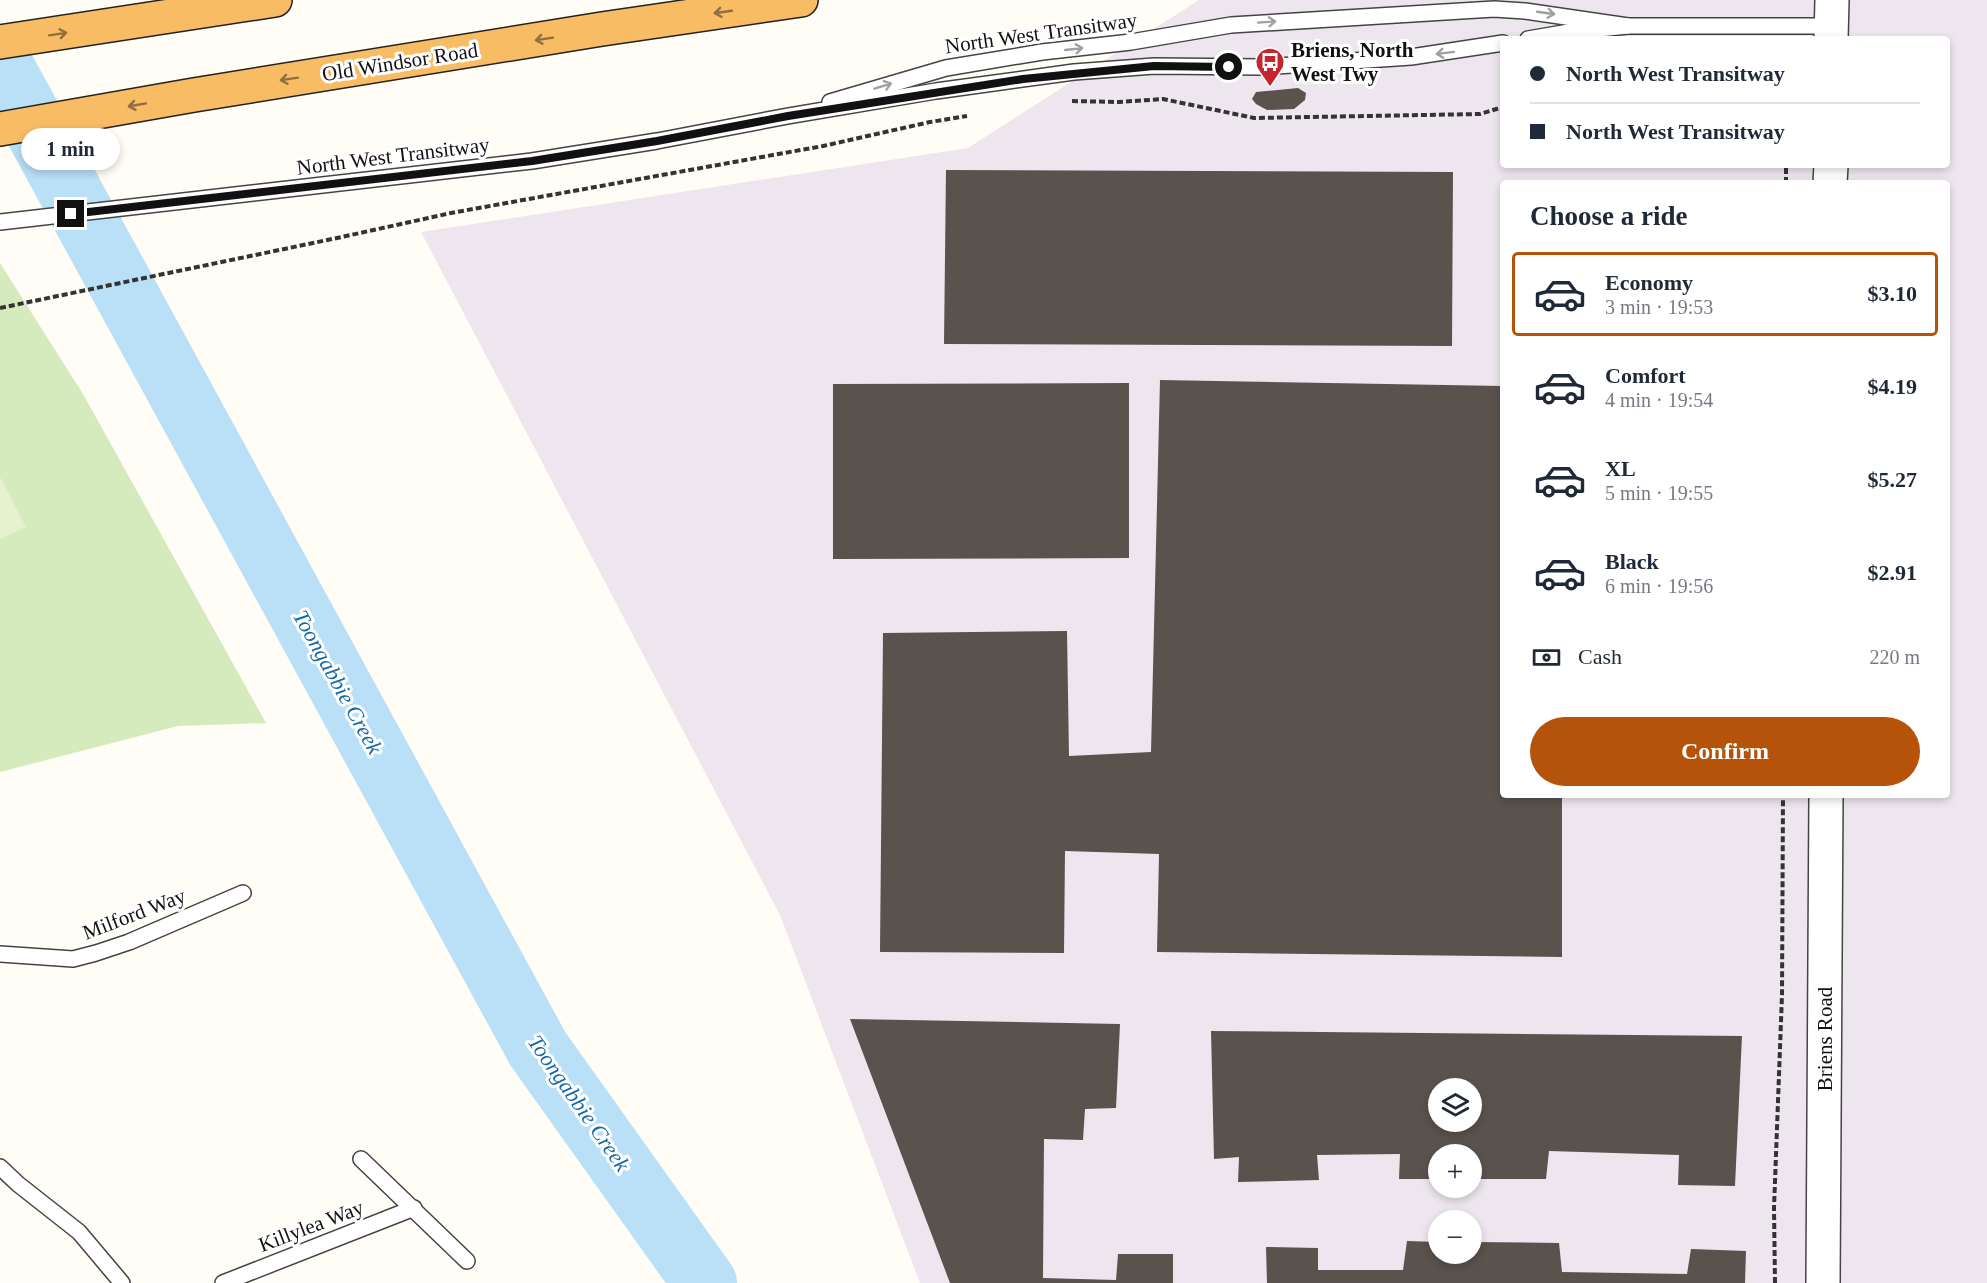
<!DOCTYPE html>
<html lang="en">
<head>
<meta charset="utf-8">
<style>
	:root { --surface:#fff; --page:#f6f6f7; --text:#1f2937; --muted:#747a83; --line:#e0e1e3; --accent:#b45309 }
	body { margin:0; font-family:"Times New Roman",serif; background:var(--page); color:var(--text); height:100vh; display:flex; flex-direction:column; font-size:22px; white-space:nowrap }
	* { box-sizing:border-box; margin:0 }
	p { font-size:20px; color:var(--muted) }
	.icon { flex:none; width:33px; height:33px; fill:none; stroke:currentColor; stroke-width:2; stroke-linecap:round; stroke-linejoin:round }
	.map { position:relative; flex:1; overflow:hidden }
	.details { position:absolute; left:1500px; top:180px; width:450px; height:618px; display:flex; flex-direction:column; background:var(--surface); border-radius:6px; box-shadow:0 3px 9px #0003 }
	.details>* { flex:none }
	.hud { position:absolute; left:1500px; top:36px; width:450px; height:132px; border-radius:6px; box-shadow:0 3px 9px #0003; display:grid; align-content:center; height:132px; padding:0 30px; background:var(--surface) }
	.controls { position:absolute; left:1428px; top:1078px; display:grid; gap:12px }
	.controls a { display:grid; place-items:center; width:54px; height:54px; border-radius:50%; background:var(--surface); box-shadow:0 3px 9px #0003; font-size:30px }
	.end { position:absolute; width:27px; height:27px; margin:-14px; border:8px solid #111; background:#fff; box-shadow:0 0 0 3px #fff }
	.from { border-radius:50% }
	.bubble { position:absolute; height:42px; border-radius:21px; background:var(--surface); box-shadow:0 3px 9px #0003; font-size:20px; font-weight:800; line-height:42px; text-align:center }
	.hud b { display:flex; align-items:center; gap:21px; height:57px; font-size:22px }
	.hud b+b { border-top:2px solid var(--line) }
	.hud i { width:15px; height:15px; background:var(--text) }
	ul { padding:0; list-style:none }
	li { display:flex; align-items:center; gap:18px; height:84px; margin:0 12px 9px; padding:0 18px; border:3px solid transparent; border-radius:6px }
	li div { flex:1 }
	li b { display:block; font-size:22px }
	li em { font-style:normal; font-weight:800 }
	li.current { border-color:var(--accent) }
	li>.icon { width:54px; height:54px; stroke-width:1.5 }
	h2 { padding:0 30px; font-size:27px; line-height:72px }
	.pay { display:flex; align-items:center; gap:15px; height:66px; padding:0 30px; font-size:22px }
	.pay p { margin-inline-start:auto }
	.primary-button { display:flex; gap:12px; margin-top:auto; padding:12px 30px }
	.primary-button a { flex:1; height:69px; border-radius:36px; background:var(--accent); color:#fff; font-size:24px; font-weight:800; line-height:69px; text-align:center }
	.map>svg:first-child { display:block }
	.industrial { fill:#eee6ef; fill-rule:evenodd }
	.green { fill:#d5ebbd }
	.pitch { fill:#e6f2cf }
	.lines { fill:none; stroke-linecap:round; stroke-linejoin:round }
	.river { stroke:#b9e0f7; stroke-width:64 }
	.building { fill:#5a524d; fill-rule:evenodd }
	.service-casing { stroke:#444; stroke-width:18 }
	.tertiary-casing { stroke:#444; stroke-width:36 }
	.trunk-casing { stroke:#222; stroke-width:36 }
	.path { stroke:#333; stroke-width:4; stroke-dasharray:6 3; stroke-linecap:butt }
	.service { stroke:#fff; stroke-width:15 }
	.tertiary { stroke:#fff; stroke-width:33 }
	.trunk { stroke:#f7bc64; stroke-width:33 }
	.oneway { stroke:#906f3f }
	.oneway2 { stroke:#a0a0a0 }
	.route { stroke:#111; stroke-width:8 }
	.labels { text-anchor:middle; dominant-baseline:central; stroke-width:6; stroke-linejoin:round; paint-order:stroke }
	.street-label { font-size:21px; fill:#111; stroke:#fff }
	.poi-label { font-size:21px; font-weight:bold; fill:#111; stroke:#fff; text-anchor:start }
	.water-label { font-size:22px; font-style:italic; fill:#1768a6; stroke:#fff }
</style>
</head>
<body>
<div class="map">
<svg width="1987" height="1283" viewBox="0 0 1987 1283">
	<rect width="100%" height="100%" fill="#fffdf5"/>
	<!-- industrial -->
	<path class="industrial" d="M1199 0H1987V1283H920L780 915 421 232 968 148ZM1503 39H1947V165H1503ZM1503 183H1947V795H1503ZM1438 1089H1472V1122H1438ZM1438 1155H1472V1188H1438ZM1438 1221H1472V1254H1438Z"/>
	<!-- green -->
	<polygon class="green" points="0,263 83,394 266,723 178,726 0,772"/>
	<!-- pitch -->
	<polygon class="pitch" points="0,477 26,527 0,539"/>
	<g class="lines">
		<!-- river -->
		<polyline class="river" points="0,63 538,1049 705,1283"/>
	</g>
	<!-- building -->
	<g class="building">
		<polygon points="1298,88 1306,93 1305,100 1294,109 1267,110 1256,104 1252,99 1256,92"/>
		<polygon points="946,170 1453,172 1452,346 944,344"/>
		<polygon points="1160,380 1503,386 1503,795 1562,795 1562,957 1157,952 1159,854 1065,851 1064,953 880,952 883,633 1067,631 1069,756 1151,752"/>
		<polygon points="1129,383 1129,558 833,559 833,384"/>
		<polygon points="850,1019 1120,1024 1116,1108 1085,1109 1083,1140 1044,1139 1043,1278 1116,1280 1118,1254 1173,1254 1173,1283 950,1283"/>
		<path d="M1211 1031 1742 1036 1735 1186 1678 1185 1679 1155 1549 1151 1546 1179H1472V1155H1438V1179H1399L1400 1154 1317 1155 1319 1180 1238 1182 1239 1157 1214 1159ZM1438 1089H1472V1122H1438Z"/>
		<polygon points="1407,1241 1438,1242 1438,1254 1472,1254 1472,1242 1559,1243 1562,1272 1687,1274 1691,1249 1746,1251 1745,1283 1267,1283 1266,1247 1318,1248 1318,1270 1403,1270"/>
	</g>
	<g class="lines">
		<!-- service casing -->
		<g class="service-casing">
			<g id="service">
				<polyline points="1528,39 1569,32 1628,26 1831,26"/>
				<polyline points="830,102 946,68 1042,52 1131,42 1231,25 1494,9 1525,11 1628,26"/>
				<polyline points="0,222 532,161 657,141 788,116 936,91 1074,72 1154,66 1262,67 1411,57 1503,43"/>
				<polyline points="0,954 73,959 96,953 129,942 243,893"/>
				<polyline points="361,1159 467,1261"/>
				<polyline points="0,1167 18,1184 79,1232 122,1283"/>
				<polyline points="223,1283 414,1208"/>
			</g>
		</g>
		<!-- tertiary casing -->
		<g class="tertiary-casing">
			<g id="tertiary">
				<polyline points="1831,39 1832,0"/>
				<polyline points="1830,183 1831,165"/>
				<polyline points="1823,1283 1826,795"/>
			</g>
		</g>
		<!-- trunk casing -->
		<g class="trunk-casing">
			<g id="trunk">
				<polyline points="0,42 275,0"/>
				<polyline points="0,129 194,95 602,29 801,0"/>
			</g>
		</g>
		<!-- path -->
		<g class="path">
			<polyline points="1072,101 1119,102 1163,99 1254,118 1480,114 1503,107"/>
			<polyline points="1786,183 1786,165"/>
			<polyline points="0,308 337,238 451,213 823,146 930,122 967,116"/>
			<polyline points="1775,1283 1774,1208 1782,995 1783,795"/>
		</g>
		<!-- service -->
		<use href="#service" class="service"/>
		<!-- tertiary -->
		<use href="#tertiary" class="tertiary"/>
		<!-- trunk -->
		<use href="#trunk" class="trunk"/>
	</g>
	<!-- one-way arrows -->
	<defs><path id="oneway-shaft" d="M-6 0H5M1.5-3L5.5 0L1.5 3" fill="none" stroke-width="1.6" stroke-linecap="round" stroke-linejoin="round" transform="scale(1.5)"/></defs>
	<g class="oneway">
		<use href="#oneway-shaft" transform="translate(723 12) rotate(172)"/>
		<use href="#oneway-shaft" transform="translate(58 34) rotate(-9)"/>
		<use href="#oneway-shaft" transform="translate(544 39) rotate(171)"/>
		<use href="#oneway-shaft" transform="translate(289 79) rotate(171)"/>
		<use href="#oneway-shaft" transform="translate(137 105) rotate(170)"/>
	</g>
	<g class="oneway2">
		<use href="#oneway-shaft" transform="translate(1546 13) rotate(8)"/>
		<use href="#oneway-shaft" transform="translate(1267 22) rotate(-4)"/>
		<use href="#oneway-shaft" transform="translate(1074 49) rotate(-6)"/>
		<use href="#oneway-shaft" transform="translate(1445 53) rotate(173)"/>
		<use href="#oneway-shaft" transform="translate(883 86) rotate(-17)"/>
	</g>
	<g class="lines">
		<!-- route -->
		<polyline class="route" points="71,214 532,161 657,141 788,116 1023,79 1154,66 1229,67"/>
	</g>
	<!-- icons -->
	<defs>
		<g id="bus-pin" transform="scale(1.5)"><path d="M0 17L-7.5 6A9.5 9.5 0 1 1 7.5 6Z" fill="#c4262e" stroke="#fff"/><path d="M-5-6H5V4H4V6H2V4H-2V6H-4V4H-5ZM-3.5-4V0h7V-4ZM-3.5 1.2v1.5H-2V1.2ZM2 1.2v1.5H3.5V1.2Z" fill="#fff"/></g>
	</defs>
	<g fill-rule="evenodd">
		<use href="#bus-pin" x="1270" y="62"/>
	</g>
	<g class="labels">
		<!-- street labels -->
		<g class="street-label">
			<text transform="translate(1041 33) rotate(-8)">North West Transitway</text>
			<text transform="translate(400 62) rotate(-9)">Old Windsor Road</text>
			<text transform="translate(393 156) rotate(-7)">North West Transitway</text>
			<text transform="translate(134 914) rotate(-21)">Milford Way</text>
			<text transform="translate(1825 1039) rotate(-90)">Briens Road</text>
			<text transform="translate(311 1226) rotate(-21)">Killylea Way</text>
		</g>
		<!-- poi labels -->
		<g class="poi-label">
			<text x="1291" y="50">Briens, North<tspan x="1291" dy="24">West Twy</tspan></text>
		</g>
		<!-- water labels -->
		<g class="water-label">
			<text transform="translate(338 682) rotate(61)">Toongabbie Creek</text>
			<text transform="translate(579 1103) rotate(55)">Toongabbie Creek</text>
		</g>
	</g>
</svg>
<div class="controls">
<a><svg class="icon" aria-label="layers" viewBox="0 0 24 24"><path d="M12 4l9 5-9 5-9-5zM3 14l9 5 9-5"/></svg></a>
<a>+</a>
<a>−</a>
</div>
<i class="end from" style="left:1229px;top:67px"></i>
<i class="end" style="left:71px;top:214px"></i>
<div class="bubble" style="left:21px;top:128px;width:99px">1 min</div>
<div class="hud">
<b><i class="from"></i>North West Transitway</b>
<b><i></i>North West Transitway</b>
</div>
<section class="details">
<h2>Choose a ride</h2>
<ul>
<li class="current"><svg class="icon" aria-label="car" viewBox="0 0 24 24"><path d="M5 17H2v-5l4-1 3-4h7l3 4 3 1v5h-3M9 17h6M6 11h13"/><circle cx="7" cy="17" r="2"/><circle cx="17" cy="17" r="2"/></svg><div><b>Economy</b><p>3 min · 19:53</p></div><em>$3.10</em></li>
<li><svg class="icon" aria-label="car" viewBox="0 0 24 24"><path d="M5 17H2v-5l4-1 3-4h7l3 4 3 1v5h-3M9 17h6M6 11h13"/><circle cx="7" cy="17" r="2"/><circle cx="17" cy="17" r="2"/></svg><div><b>Comfort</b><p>4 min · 19:54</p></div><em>$4.19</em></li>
<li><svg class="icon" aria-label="car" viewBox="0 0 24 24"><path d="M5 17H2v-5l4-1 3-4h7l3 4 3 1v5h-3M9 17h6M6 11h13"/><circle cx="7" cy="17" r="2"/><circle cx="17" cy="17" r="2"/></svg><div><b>XL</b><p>5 min · 19:55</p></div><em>$5.27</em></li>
<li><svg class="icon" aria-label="car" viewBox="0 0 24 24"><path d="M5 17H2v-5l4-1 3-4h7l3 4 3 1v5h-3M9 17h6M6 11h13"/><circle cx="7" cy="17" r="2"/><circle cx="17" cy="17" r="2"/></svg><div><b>Black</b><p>6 min · 19:56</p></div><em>$2.91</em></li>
</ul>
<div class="pay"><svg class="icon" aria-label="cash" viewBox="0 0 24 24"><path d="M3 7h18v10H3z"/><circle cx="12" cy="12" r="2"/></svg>Cash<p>220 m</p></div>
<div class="primary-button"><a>Confirm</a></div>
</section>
</div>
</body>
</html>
